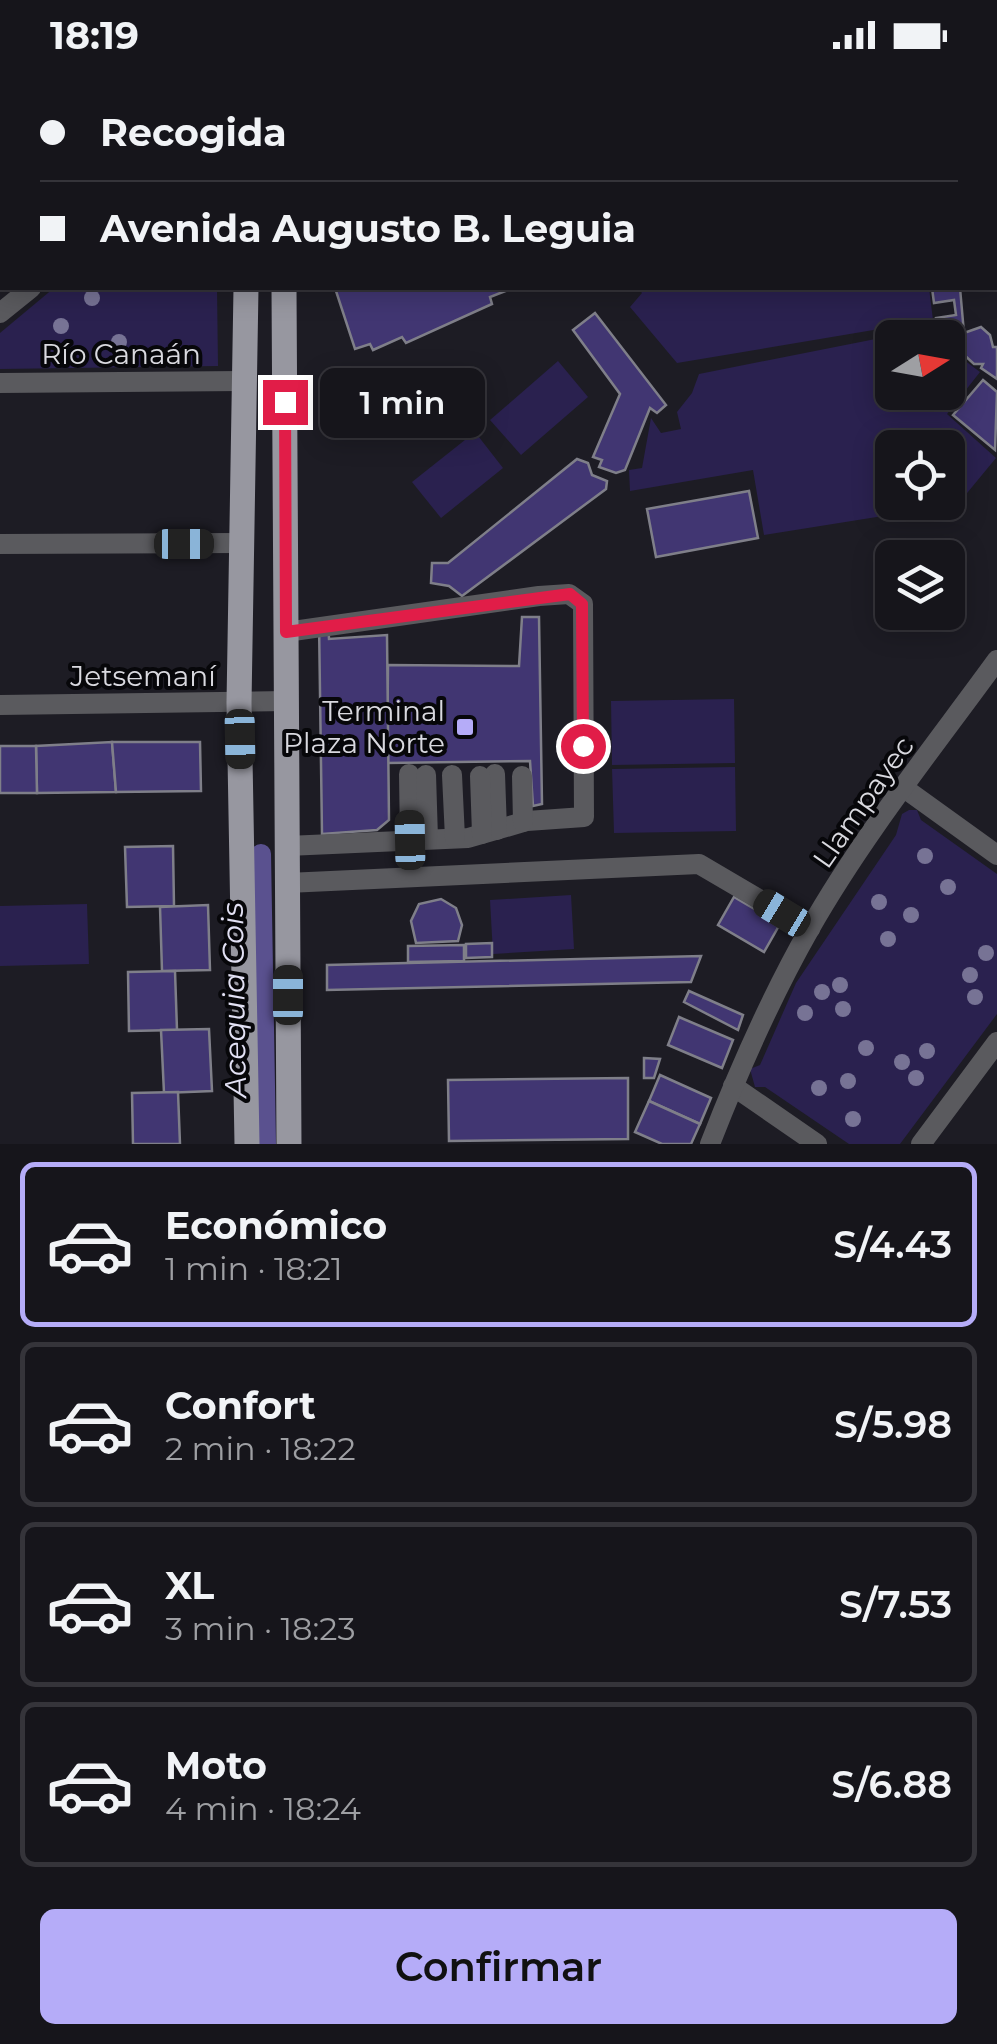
<!DOCTYPE html>
<html lang="es">
<head>
<meta charset="utf-8">
<style>
	:root { --surface:#16151b; --page:#1f1e24; --text:#f1f3f6; --muted:#9e9fa3; --line:#35343a; --accent:#b5acf8 }
	body { margin:0; font-family:Montserrat,sans-serif; background:var(--page); color:var(--text); height:100vh; display:flex; flex-direction:column; font-size:38px; white-space:nowrap }
	* { box-sizing:border-box; margin:0 }
	p { font-size:32px; color:var(--muted) }
	.icon { flex:none; width:55px; height:55px; fill:none; stroke:currentColor; stroke-width:2; stroke-linecap:round; stroke-linejoin:round }
	.map { position:relative; height:1074px; overflow:hidden }
	.drawer { display:flex; flex-direction:column; background:var(--surface); flex:1 }
	.drawer>* { flex:none }
	.hud { position:absolute; left:0px; top:0px; width:998px; height:220px; box-shadow:0 5px 25px #0003,0 0 0 2px var(--line); display:grid; align-content:center; height:220px; padding:0 40px; background:var(--surface) }
	.needle { width:65px; rotate:79deg }
	.tools { position:absolute; left:875px; top:250px; display:grid; gap:20px }
	.tools a { display:grid; place-items:center; width:90px; height:90px; border-radius:15px; background:var(--surface); box-shadow:0 5px 25px #0003,0 0 0 2px var(--line); font-size:50px }
	.end { position:absolute; width:45px; height:45px; margin:-22px; border:12px solid #e11d48; background:#fff; box-shadow:0 0 0 5px #fff }
	.from { border-radius:50% }
	.bubble { position:absolute; height:70px; border-radius:15px; background:var(--surface); box-shadow:0 5px 25px #0003,0 0 0 2px var(--line); font-size:32px; font-weight:600; line-height:70px; text-align:center }
	.car { position:absolute; width:30px; height:60px; margin:-30px -15px; border-radius:12px; box-shadow:0 0 8px 2px #0007; background:linear-gradient(#222 24%,#8ab4d8 0 40%,#222 0 76%,#8ab4d8 0 86%,#222 0) }
	.hud b { display:flex; align-items:center; gap:35px; height:95px; font-size:38px }
	.hud b+b { border-top:2px solid var(--line) }
	.hud i { width:25px; height:25px; background:var(--text) }
	ul { padding:18px 0 0; list-style:none }
	li { display:flex; align-items:center; gap:30px; height:165px; margin:0 20px 15px; padding:0 20px; border:5px solid var(--line); border-radius:15px }
	li div { flex:1 }
	li b { display:block; font-size:38px }
	li em { font-style:normal; font-weight:600 }
	li.on { border-color:var(--accent) }
	li>.icon { width:90px; height:90px; stroke-width:1.5 }
	.cta { display:flex; gap:20px; margin-top:auto; padding:20px 40px }
	.cta a { flex:1; height:115px; border-radius:15px; background:var(--accent); color:#111; font-size:40px; font-weight:600; line-height:115px; text-align:center }
	.status { display:flex; justify-content:space-between; align-items:center; height:70px; padding:0 50px; background:var(--surface); direction:ltr }
	.status svg { height:28px; fill:currentColor }
	.map>svg:first-child { display:block }
	.green { fill:#2a214f; fill-rule:evenodd }
	.lines { fill:none; stroke-linecap:round; stroke-linejoin:round }
	.canal { stroke:#5a518f; stroke-width:20 }
	.building { fill:#413672; stroke:#7f7f89; stroke-width:2.5 }
	.minor { stroke:#5a5a5e; stroke-width:20 }
	.major { stroke:#9797a0; stroke-width:25 }
	.highway { stroke:#b0afba; stroke-width:30 }
	.tree { fill:#777395 }
	.route { stroke:#e11d48; stroke-width:12 }
	.poi-dot { fill:#b5acf8; stroke:#07070a; stroke-width:4 }
	.labels { text-anchor:middle; dominant-baseline:central; stroke-width:8; stroke-linejoin:round; paint-order:stroke }
	.street-label { font-size:28px; fill:#d9d9df; stroke:#07070a }
	.poi-label { font-size:28px; fill:#d9d9df; stroke:#07070a; text-anchor:end }
	.water-label { font-size:30px; font-style:italic; fill:#e2e1f4; stroke:#07070a }
</style>
</head>
<body>
<div class="status"><b>18:19</b><svg viewBox="0 0 49 12"><path d="M0 12V9h3v3zM5 12V6h3v6zM10 12V3h3v9zM15 12V0h3v12zM26 1h20v11H26zM47 4h2v5h-2z"/></svg></div>
<div class="map">
<svg width="997" height="1074" viewBox="0 0 997 1074">
	<rect width="100%" height="100%" fill="#1d1c24"/>
	<!-- green -->
	<g class="green">
		<polygon points="54,218 217,218 218,296 0,299 0,263"/>
		<polygon points="638,218 929,218 933,250 677,293 630,237 642,223"/>
		<path d="M931 258 932 267 892 268V322H948V278L980 302 947 344 996 388 958 434 764 465 753 400 630 421 629 400 642 398 651 348 661 363 681 359 677 342 692 323 699 304ZM892 378H948V432H892Z"/>
		<polygon points="558,291 588,327 521,385 490,350"/>
		<polygon points="475,362 503,398 441,448 412,412"/>
		<polygon points="734,629 735,693 612,695 611,631"/>
		<polygon points="735,697 736,761 614,763 612,699"/>
		<polygon points="909,740 917,740 921,750 997,804 997,944 900,1074 849,1074 765,1017 755,1017 750,999 760,995 796,913 896,765 902,744"/>
		<polygon points="571,825 574,879 493,884 490,830"/>
		<polygon points="87,834 89,894 0,896 0,836"/>
	</g>
	<g class="lines">
		<!-- canal -->
		<polyline class="canal" points="261,784 266,1074"/>
	</g>
	<!-- building -->
	<g class="building">
		<polygon points="335,218 507,218 508,220 490,227 492,234 406,273 402,267 373,280 370,274 355,279"/>
		<polygon points="932,218 960,218 964,263 981,257 990,265 993,277 997,277 997,309 981,298 983,294 974,294 961,282 961,271 948,275 948,268 938,268 936,248 956,245 954,230 934,233"/>
		<polygon points="595,243 666,335 657,343 650,338 625,400 616,403 599,397 602,390 593,387 620,324 573,260"/>
		<polygon points="983,310 997,322 995,380 953,345"/>
		<polygon points="577,389 588,393 592,405 607,411 606,419 462,526 449,516 431,513 432,493 448,493"/>
		<polygon points="749,421 758,468 656,487 647,439"/>
		<polygon points="522,547 539,547 542,734 533,736 530,691 387,693 388,595 519,596"/>
		<polygon points="328,549 329,569 387,565 389,750 377,760 322,764 319,551"/>
		<polygon points="112,672 116,722 37,723 36,676"/>
		<polygon points="112,672 200,672 201,721 116,722"/>
		<polygon points="0,676 36,676 37,723 0,723"/>
		<polygon points="173,776 174,836 127,837 125,777"/>
		<polygon points="734,827 780,854 764,882 718,855"/>
		<polygon points="441,829 456,838 462,855 458,871 416,873 411,851 419,834"/>
		<polygon points="208,835 210,900 162,901 160,837"/>
		<polygon points="492,873 492,887 466,888 466,874"/>
		<polygon points="464,875 464,891 408,892 408,876"/>
		<polygon points="701,886 691,912 327,920 327,895"/>
		<polygon points="175,901 177,960 129,961 128,902"/>
		<polygon points="689,921 743,945 738,960 684,932"/>
		<polygon points="679,947 733,970 722,998 668,975"/>
		<polygon points="209,959 212,1021 164,1023 161,960"/>
		<polygon points="644,988 660,989 654,1008 644,1008"/>
		<polygon points="660,1005 711,1028 700,1054 649,1031"/>
		<polygon points="628,1008 628,1069 449,1071 448,1010"/>
		<polygon points="178,1022 180,1074 133,1074 132,1023"/>
		<polygon points="649,1031 700,1054 691,1074 662,1074 635,1062"/>
	</g>
	<g class="lines">
		<!-- minor -->
		<g class="minor">
			<polyline points="130,0 130,2"/>
			<polyline points="82,2 85,0"/>
			<polyline points="0,68 2,66"/>
			<polyline points="0,243 31,218"/>
			<polyline points="0,313 242,311"/>
			<polyline points="0,474 241,473"/>
			<polyline points="286,562 539,526 569,524 583,534 584,747 527,751 468,768 287,776"/>
			<polyline points="0,635 286,631"/>
			<polyline points="409,704 410,770"/>
			<polyline points="495,704 497,760"/>
			<polyline points="426,705 428,769"/>
			<polyline points="452,705 455,768"/>
			<polyline points="480,706 482,764"/>
			<polyline points="522,706 523,752"/>
			<polyline points="904,718 997,785"/>
			<polyline points="287,813 699,794 810,859"/>
			<polyline points="733,1016 817,1074"/>
			<path d="M710 1074C738 1002 771 927 809 860 863 765 933 678 997 590"/>
			<polyline points="921,1074 997,972"/>
		</g>
		<!-- major -->
		<g class="major">
			<polyline points="295,2 296,0"/>
			<polyline points="246,218 239,633 247,1074"/>
			<polyline points="284,218 289,1074"/>
		</g>
		<!-- highway -->
		<g class="highway">
			<polyline points="237,0 245,2"/>
			<polyline points="157,2 160,0"/>
			<polyline points="269,2 276,0"/>
			<polyline points="0,153 2,151"/>
			<polyline points="0,187 2,185"/>
		</g>
	</g>
	<!-- trees -->
	<g class="tree">
		<circle cx="92" cy="228" r="8"/>
		<circle cx="61" cy="256" r="8"/>
		<circle cx="119" cy="272" r="8"/>
		<circle cx="925" cy="786" r="8"/>
		<circle cx="948" cy="817" r="8"/>
		<circle cx="879" cy="832" r="8"/>
		<circle cx="911" cy="845" r="8"/>
		<circle cx="888" cy="869" r="8"/>
		<circle cx="986" cy="883" r="8"/>
		<circle cx="970" cy="905" r="8"/>
		<circle cx="840" cy="915" r="8"/>
		<circle cx="822" cy="922" r="8"/>
		<circle cx="975" cy="927" r="8"/>
		<circle cx="843" cy="939" r="8"/>
		<circle cx="805" cy="943" r="8"/>
		<circle cx="866" cy="978" r="8"/>
		<circle cx="927" cy="981" r="8"/>
		<circle cx="902" cy="992" r="8"/>
		<circle cx="916" cy="1008" r="8"/>
		<circle cx="848" cy="1011" r="8"/>
		<circle cx="819" cy="1018" r="8"/>
		<circle cx="853" cy="1049" r="8"/>
	</g>
	<g class="lines">
		<!-- route -->
		<polyline class="route" points="285,332 286,562 570,524 582,534 583,676"/>
	</g>
	<!-- markers -->
	<rect class="poi-dot" x="455" y="647" width="20" height="20" rx="5"/>
	<g class="labels">
		<!-- street labels -->
		<g class="street-label">
			<text x="121" y="284">Río Canaán</text>
			<text x="143" y="606">Jetsemaní</text>
			<text transform="translate(863 732) rotate(-55)">Llampayec</text>
		</g>
		<!-- poi labels -->
		<g class="poi-label">
			<text x="445" y="641">Terminal<tspan x="445" dy="32">Plaza Norte</tspan></text>
		</g>
		<!-- water labels -->
		<g class="water-label">
			<text transform="translate(234 930) rotate(-91)">Acequia Cois</text>
		</g>
	</g>
</svg>
<div class="tools">
<a><svg class="needle" viewBox="-14 -14 28 28"><path d="M0-13l5 13h-10z" fill="#e53935"/><path d="M0 13l5-13h-10z" fill="#9e9fa3"/></svg></a>
<a><svg class="icon" aria-label="locate" viewBox="0 0 24 24"><circle cx="12" cy="12" r="6"/><path d="M12 2v4M12 18v4M2 12h4M18 12h4"/></svg></a>
<a><svg class="icon" aria-label="layers" viewBox="0 0 24 24"><path d="M12 4l9 5-9 5-9-5zM3 14l9 5 9-5"/></svg></a>
</div>
<i class="end from" style="left:583px;top:676px"></i>
<i class="end" style="left:285px;top:332px"></i>
<div class="bubble" style="left:320px;top:298px;width:165px">1 min</div>
<i class="car" style="left:184px;top:474px;rotate:90deg"></i>
<i class="car" style="left:240px;top:669px;rotate:179deg"></i>
<i class="car" style="left:410px;top:770px;rotate:359deg"></i>
<i class="car" style="left:782px;top:843px;rotate:301deg"></i>
<i class="car" style="left:288px;top:925px;rotate:0deg"></i>
<div class="hud">
<b><i class="from"></i>Recogida</b>
<b><i></i>Avenida Augusto B. Leguia</b>
</div>
</div>
<section class="drawer">
<ul>
<li class="on"><svg class="icon" aria-label="car" viewBox="0 0 24 24"><path d="M5 17H2v-5l4-1 3-4h7l3 4 3 1v5h-3M9 17h6M6 11h13"/><circle cx="7" cy="17" r="2"/><circle cx="17" cy="17" r="2"/></svg><div><b>Económico</b><p>1 min · 18:21</p></div><em>S/4.43</em></li>
<li><svg class="icon" aria-label="car" viewBox="0 0 24 24"><path d="M5 17H2v-5l4-1 3-4h7l3 4 3 1v5h-3M9 17h6M6 11h13"/><circle cx="7" cy="17" r="2"/><circle cx="17" cy="17" r="2"/></svg><div><b>Confort</b><p>2 min · 18:22</p></div><em>S/5.98</em></li>
<li><svg class="icon" aria-label="car" viewBox="0 0 24 24"><path d="M5 17H2v-5l4-1 3-4h7l3 4 3 1v5h-3M9 17h6M6 11h13"/><circle cx="7" cy="17" r="2"/><circle cx="17" cy="17" r="2"/></svg><div><b>XL</b><p>3 min · 18:23</p></div><em>S/7.53</em></li>
<li><svg class="icon" aria-label="car" viewBox="0 0 24 24"><path d="M5 17H2v-5l4-1 3-4h7l3 4 3 1v5h-3M9 17h6M6 11h13"/><circle cx="7" cy="17" r="2"/><circle cx="17" cy="17" r="2"/></svg><div><b>Moto</b><p>4 min · 18:24</p></div><em>S/6.88</em></li>
</ul>
<div class="cta"><a>Confirmar</a></div>
</section>
</body>
</html>
